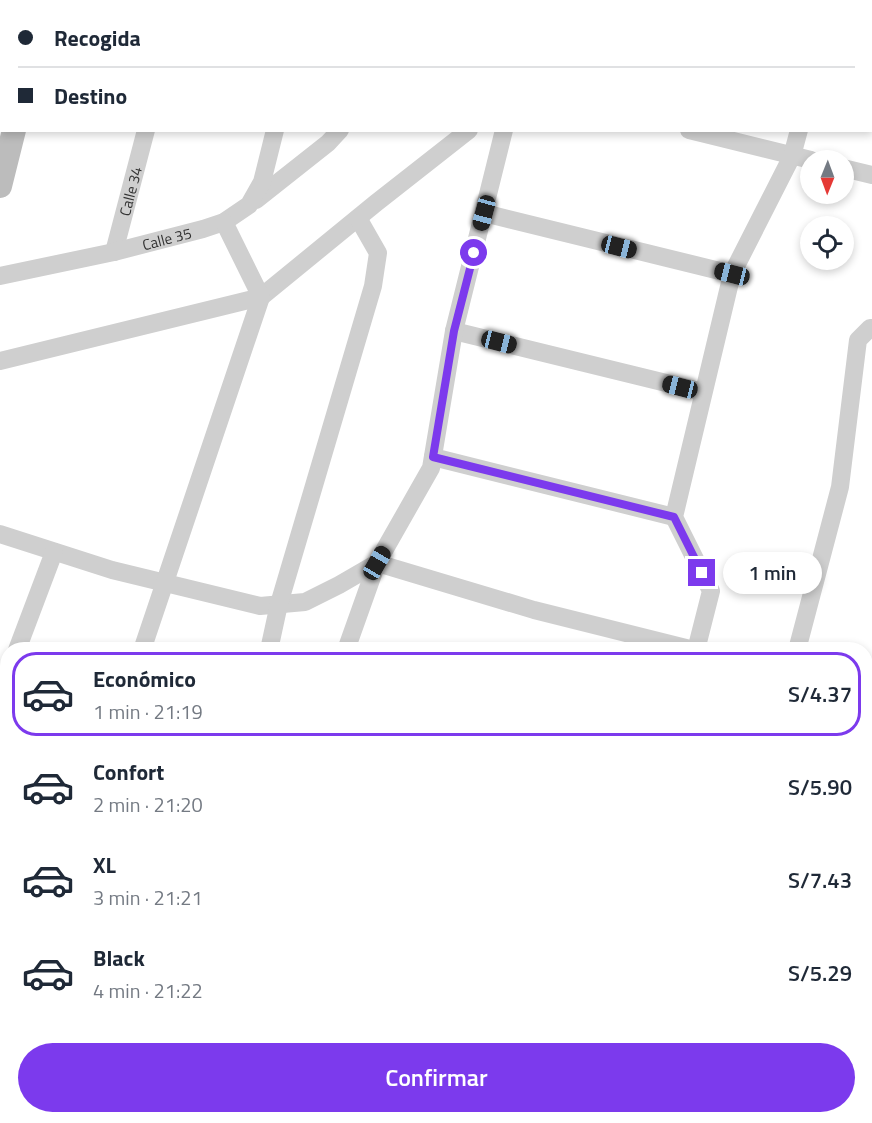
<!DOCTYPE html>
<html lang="es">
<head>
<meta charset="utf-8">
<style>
	:root { --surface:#fff; --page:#f6f6f7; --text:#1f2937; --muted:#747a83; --line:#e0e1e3; --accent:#7c3aed }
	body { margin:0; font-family:"Titillium Web",sans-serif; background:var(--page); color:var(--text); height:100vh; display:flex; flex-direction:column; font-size:22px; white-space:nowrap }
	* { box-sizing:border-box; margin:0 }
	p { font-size:20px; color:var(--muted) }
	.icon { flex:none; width:33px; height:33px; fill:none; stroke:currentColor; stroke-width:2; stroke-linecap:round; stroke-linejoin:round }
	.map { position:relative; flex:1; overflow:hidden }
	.sheet { position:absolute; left:0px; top:642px; width:873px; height:482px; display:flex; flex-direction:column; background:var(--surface); border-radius:24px 24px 0 0; box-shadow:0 3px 9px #0003 }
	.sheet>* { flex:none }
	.banner { position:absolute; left:0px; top:0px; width:873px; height:132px; box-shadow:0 3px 9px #0003; display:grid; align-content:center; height:132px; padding:0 18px; background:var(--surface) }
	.needle { width:39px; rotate:181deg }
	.controls { position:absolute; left:800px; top:150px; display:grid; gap:12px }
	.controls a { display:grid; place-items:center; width:54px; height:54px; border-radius:50%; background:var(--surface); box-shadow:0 3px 9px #0003; font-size:30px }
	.end { position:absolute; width:27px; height:27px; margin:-14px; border:8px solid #7c3aed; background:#fff; box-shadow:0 0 0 3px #fff }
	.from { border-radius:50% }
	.bubble { position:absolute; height:42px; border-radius:21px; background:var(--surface); box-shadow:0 3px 9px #0003; font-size:20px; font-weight:600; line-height:42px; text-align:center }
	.car { position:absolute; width:18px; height:36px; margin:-18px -9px; border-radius:8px; box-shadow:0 0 4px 2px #0007; background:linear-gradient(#222 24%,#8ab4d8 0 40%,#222 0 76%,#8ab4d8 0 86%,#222 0) }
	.banner b { display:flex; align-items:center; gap:21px; height:57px; font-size:22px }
	.banner b+b { border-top:2px solid var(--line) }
	.banner i { width:15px; height:15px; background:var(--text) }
	ul { padding:10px 0 0; list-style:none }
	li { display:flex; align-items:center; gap:18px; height:84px; margin:0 12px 9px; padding:0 6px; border:3px solid transparent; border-radius:24px }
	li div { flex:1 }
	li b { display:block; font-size:22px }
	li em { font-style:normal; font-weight:600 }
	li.current { border-color:var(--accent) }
	li>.icon { width:54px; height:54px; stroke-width:1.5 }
	.button { display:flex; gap:12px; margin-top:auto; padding:12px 18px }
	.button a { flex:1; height:69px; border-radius:36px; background:var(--accent); color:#fff; font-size:24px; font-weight:600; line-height:69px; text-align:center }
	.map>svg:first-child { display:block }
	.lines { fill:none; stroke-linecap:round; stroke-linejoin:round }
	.street { stroke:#cfcfcf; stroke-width:18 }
	.secondary { stroke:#bcbcbc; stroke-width:24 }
	.route { stroke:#7c3aed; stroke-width:8 }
	.labels { text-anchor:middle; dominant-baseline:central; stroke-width:6; stroke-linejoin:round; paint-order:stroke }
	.street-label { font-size:15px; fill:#323232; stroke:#fff }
</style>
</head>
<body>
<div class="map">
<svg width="872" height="1123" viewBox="0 0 872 1123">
	<rect width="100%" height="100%" fill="#fff"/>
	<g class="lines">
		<!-- street -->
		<g class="street">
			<polyline points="245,0 249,2"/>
			<polyline points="179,2 180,0"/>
			<polyline points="308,2 309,0"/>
			<polyline points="563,2 565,0"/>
			<polyline points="704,2 704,0"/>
			<polyline points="834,2 835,0"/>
			<polyline points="689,130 811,160"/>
			<polyline points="843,168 872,175"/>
			<polyline points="256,200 328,143 340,130"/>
			<polyline points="484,213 732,274"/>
			<path id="s1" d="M114 252 146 130"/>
			<path id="s2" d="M0 276 114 252 203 229 224 222 249 205 262 182 275 130"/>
			<polyline points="454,331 703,392"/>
			<polyline points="0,361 261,297 376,203 469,130"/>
			<polyline points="433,457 674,517"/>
			<polyline points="0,534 112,570 260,606 305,602 339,585 377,563 534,610 694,650"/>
			<polyline points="17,650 54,552"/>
			<polyline points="142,650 261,297 224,222"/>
			<polyline points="269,650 279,604 373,286 378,253 358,218"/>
			<polyline points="346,650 377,563 431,468 454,331 504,130"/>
			<polyline points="696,650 711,591 674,517 732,274 792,156 799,130"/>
			<polyline points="797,650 840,487 858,340 870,328 872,328"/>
			<polyline points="0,694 8,674"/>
			<polyline points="866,772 872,770"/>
			<polyline points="0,970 8,972"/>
			<polyline points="0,1072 8,1051"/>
			<polyline points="433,1116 475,1123"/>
			<polyline points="181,1123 185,1116"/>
			<polyline points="322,1123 331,1116"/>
			<polyline points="559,1123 565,1116"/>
		</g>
		<!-- secondary -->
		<g class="secondary">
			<polyline points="46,2 47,0"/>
			<polyline points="0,186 14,130"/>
		</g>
	</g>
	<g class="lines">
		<!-- route -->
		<polyline class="route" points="474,253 454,331 433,457 674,517 702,573"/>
	</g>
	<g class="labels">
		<!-- street labels -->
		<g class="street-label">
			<text stroke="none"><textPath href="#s1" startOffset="63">Calle 34</textPath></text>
			<text stroke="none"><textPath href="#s2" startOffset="171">Calle 35</textPath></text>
		</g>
	</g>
</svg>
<div class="controls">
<a><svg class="needle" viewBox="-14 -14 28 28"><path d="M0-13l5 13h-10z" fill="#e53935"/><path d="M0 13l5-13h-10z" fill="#747a83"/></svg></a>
<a><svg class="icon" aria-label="locate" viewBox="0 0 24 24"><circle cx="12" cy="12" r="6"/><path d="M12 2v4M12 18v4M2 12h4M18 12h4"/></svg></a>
</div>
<i class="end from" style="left:474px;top:253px"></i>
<i class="end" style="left:702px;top:573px"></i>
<div class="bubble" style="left:723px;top:552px;width:99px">1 min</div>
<i class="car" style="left:484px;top:213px;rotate:195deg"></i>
<i class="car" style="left:619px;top:247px;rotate:104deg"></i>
<i class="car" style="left:732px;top:274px;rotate:284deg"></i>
<i class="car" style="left:499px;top:342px;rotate:104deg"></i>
<i class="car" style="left:680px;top:387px;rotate:284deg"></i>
<i class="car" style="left:377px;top:563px;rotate:30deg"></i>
<div class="banner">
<b><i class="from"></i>Recogida</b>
<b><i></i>Destino</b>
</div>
<section class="sheet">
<ul>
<li class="current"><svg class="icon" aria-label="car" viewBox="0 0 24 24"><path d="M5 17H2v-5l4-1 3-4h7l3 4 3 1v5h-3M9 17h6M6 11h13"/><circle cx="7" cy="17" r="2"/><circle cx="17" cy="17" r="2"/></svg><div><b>Económico</b><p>1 min · 21:19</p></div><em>S/4.37</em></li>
<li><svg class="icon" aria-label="car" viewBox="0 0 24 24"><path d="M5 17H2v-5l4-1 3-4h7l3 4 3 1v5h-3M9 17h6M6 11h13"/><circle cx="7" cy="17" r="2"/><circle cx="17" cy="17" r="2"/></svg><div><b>Confort</b><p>2 min · 21:20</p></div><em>S/5.90</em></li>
<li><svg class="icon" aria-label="car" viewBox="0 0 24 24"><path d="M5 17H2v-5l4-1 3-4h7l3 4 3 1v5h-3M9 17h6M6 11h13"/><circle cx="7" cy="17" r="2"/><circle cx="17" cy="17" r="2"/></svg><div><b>XL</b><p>3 min · 21:21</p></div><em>S/7.43</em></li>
<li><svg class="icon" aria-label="car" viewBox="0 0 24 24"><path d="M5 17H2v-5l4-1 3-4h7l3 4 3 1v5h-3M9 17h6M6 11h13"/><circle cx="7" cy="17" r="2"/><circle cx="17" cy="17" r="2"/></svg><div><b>Black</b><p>4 min · 21:22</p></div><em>S/5.29</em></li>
</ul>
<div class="button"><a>Confirmar</a></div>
</section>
</div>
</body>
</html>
